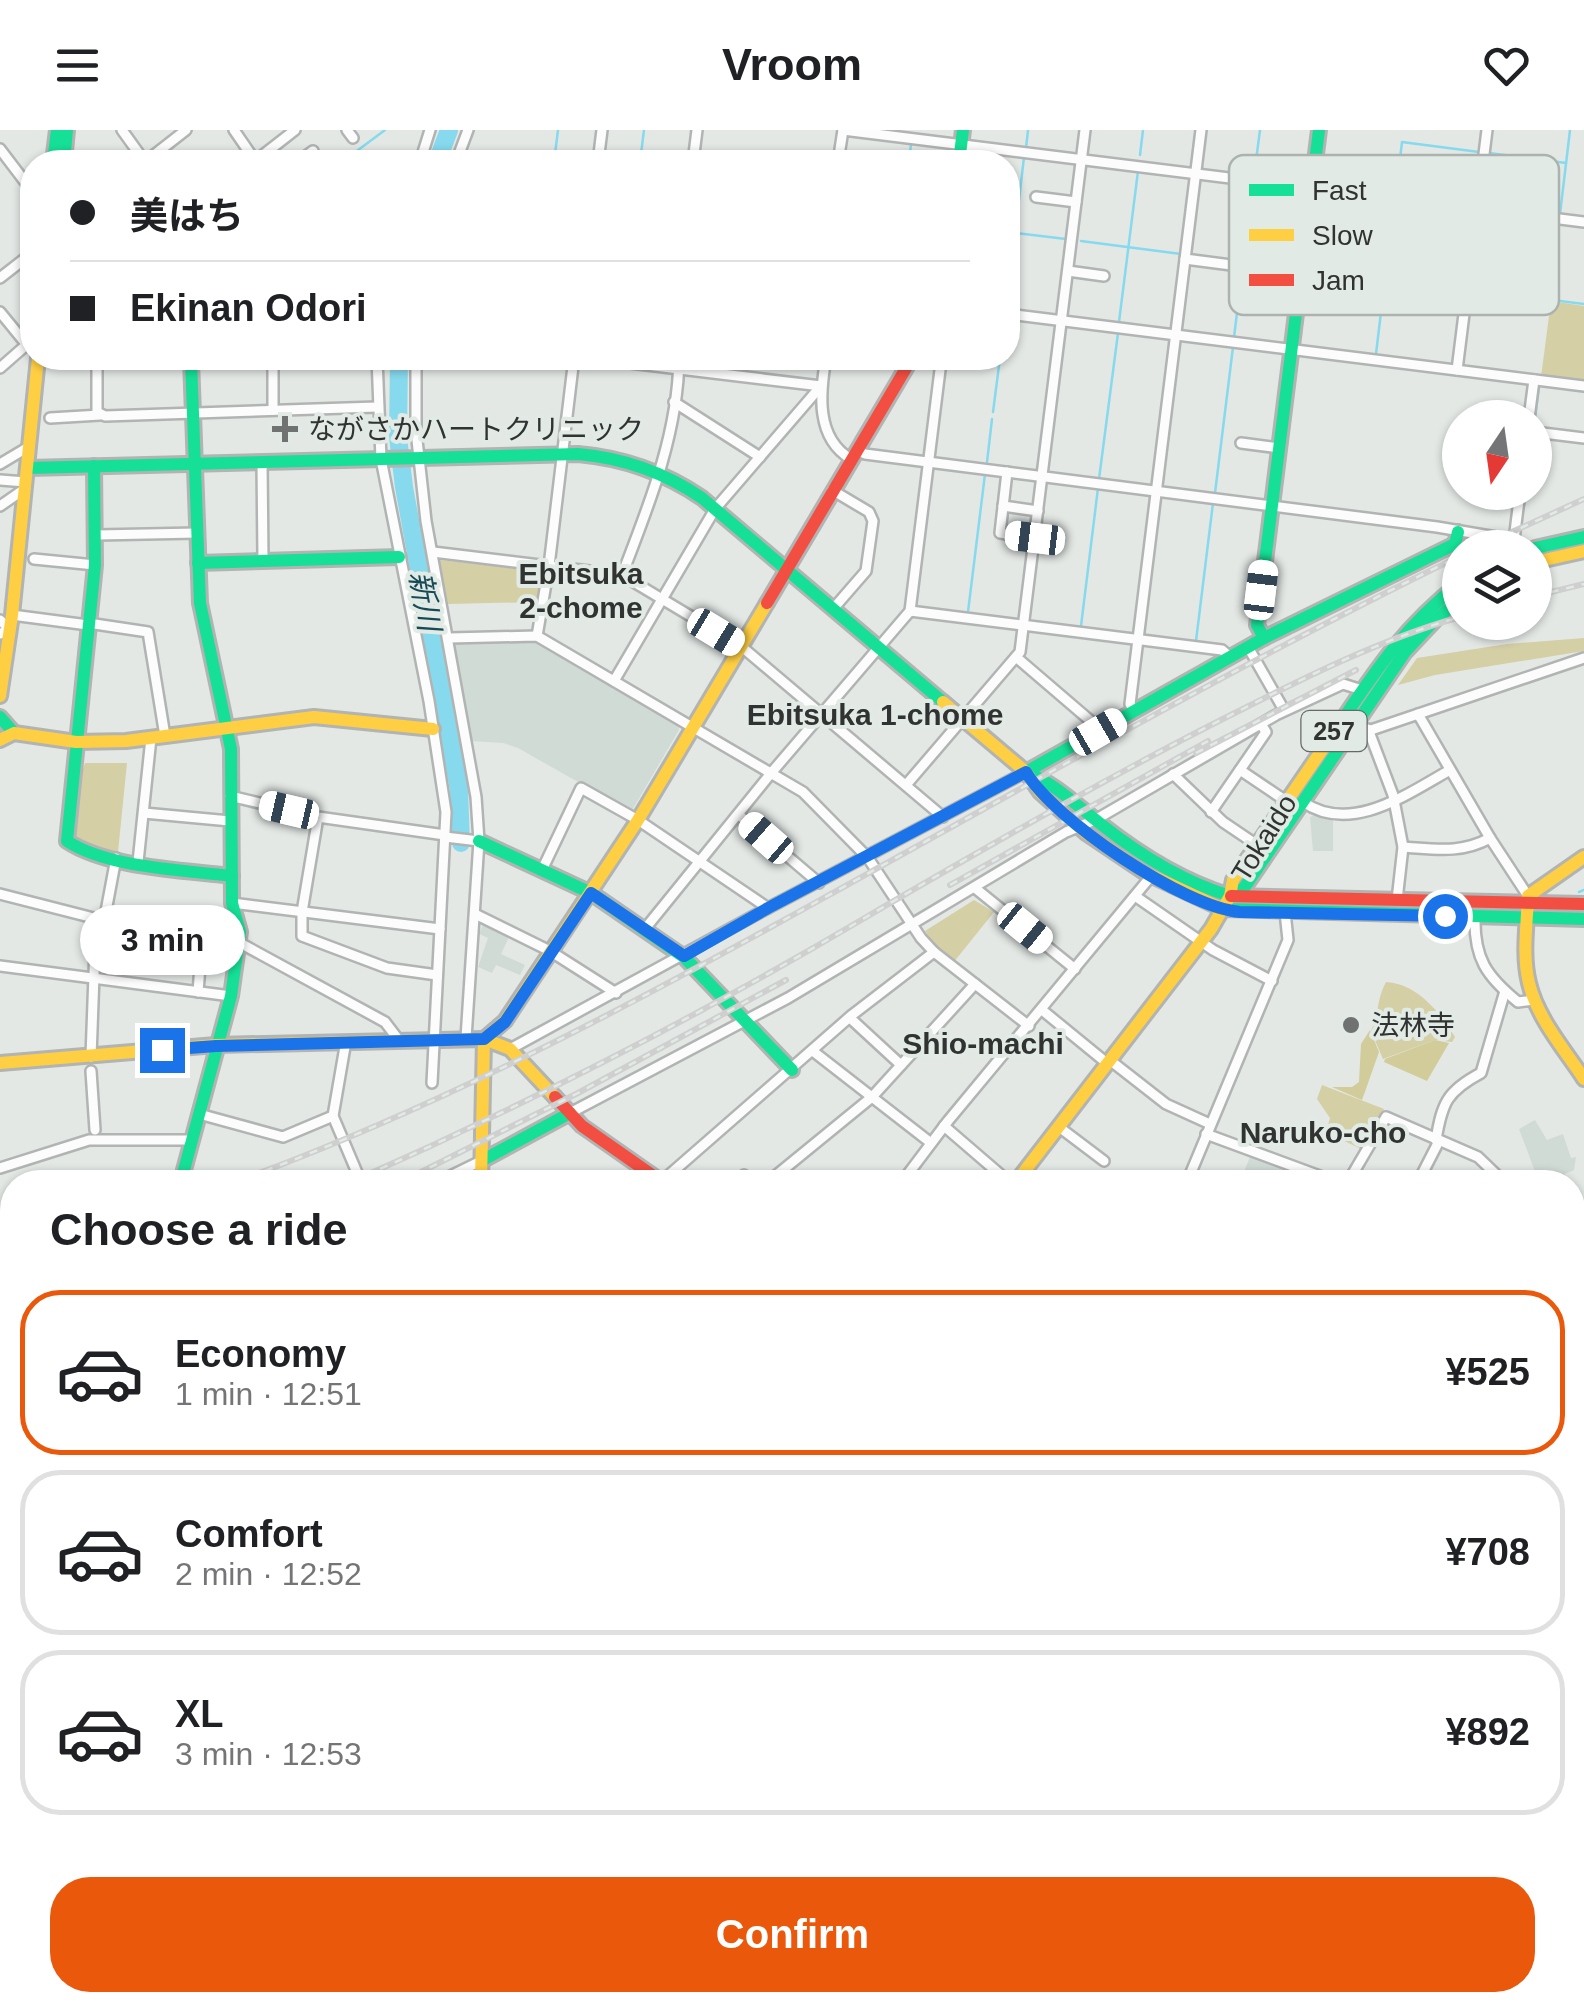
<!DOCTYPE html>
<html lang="en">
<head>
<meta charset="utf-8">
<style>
	:root { --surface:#fff; --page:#f6f6f6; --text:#202124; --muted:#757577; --line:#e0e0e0; --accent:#ea580c }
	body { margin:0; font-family:Arial,"Noto Sans JP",sans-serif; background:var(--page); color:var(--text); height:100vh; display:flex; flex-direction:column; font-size:38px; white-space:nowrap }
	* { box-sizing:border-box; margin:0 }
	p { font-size:32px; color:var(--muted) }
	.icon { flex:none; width:55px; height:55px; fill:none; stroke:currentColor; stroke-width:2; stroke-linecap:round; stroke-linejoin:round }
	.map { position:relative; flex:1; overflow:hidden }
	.drawer { position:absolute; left:0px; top:1040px; width:1585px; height:842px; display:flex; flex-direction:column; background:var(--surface); border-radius:40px 40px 0 0; box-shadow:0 2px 8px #0004 }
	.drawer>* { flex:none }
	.guide { position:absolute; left:20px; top:20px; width:1000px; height:220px; border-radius:40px; box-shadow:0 2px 8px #0004; display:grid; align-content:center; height:220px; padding:0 50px; background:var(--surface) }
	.needle { width:65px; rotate:193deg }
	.fabs { position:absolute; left:1442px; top:270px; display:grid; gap:20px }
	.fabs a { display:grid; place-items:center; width:110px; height:110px; border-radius:50%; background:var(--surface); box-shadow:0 2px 8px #0004; font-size:50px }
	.end { position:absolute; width:45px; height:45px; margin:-22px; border:12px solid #1a73e8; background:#fff; box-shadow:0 0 0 5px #fff }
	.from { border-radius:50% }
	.bubble { position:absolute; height:70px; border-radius:35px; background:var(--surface); box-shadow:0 2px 8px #0004; font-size:32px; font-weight:700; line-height:70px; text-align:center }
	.car { position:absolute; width:30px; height:60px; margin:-30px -15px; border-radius:12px; box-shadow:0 0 8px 2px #0007; background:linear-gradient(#fff 24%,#345 0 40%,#fff 0 76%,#345 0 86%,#fff 0) }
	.guide b { display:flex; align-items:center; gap:35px; height:95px; font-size:38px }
	.guide b+b { border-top:2px solid var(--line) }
	.guide i { width:25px; height:25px; background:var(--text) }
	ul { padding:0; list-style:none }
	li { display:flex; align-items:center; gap:30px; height:165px; margin:0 20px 15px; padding:0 30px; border:5px solid var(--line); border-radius:40px }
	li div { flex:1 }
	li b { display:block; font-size:38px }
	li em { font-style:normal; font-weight:700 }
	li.on { border-color:var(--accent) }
	li>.icon { width:90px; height:90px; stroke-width:1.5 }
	h2 { padding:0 50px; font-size:45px; line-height:120px }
	.button { display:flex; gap:20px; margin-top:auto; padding:20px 50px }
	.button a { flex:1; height:115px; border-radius:40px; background:var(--accent); color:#fff; font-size:40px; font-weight:700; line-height:115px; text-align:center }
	header { display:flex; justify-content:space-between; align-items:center; height:130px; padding:0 50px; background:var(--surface); font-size:45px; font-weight:700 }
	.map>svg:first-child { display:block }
	.built { fill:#d1dbd6 }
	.green { fill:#d4cfa5 }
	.forest { fill:#d2cc9a }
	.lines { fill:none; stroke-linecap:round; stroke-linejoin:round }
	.stream { stroke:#87d9ed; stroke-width:2.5 }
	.river { stroke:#87d9ed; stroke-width:18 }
	.street-casing { stroke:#b1b4b2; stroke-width:14 }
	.fast-casing { stroke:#b1b4b2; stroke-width:18 }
	.slow-casing { stroke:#b1b4b2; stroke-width:18 }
	.jam-casing { stroke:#b1b4b2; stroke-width:18 }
	.street { stroke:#fbfcfb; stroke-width:9 }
	.fast { stroke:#16e098; stroke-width:12 }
	.slow { stroke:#ffcf43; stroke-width:12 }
	.jam { stroke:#f24e42; stroke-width:12 }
	.rail-casing { stroke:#cfcfcf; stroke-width:6 }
	.rail { stroke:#e1eae4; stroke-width:2.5; stroke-dasharray:8; stroke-linecap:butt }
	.route { stroke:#1a73e8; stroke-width:12 }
	.poi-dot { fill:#6f7270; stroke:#e1eae4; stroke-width:4 }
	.labels { text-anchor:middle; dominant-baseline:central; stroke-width:8; stroke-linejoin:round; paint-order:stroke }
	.shield { fill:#e1eae4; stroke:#656a67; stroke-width:2.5 }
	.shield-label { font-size:25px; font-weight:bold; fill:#303331 }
	.poi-label { font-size:28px; fill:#303331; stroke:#e1eae4; text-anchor:start }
	.street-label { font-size:28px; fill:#303331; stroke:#e1eae4 }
	.neighbourhood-label { font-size:30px; font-weight:bold; fill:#303331; stroke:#e1eae4 }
	.water-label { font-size:30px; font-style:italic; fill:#174a56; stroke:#e1eae4 }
	.key { fill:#e1eae4; stroke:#acb3ae; stroke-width:2.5 }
	.key-label { font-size:28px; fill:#303331 }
</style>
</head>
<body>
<header><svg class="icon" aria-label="menu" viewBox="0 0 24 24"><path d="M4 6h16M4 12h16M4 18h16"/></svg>Vroom<svg class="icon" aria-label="heart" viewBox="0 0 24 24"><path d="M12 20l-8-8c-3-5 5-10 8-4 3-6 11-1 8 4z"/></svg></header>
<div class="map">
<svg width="1584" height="1881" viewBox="0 0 1584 1881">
	<rect width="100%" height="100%" fill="#e3e8e5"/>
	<!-- built -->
	<g class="built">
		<polygon points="536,509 678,592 679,600 631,682 518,618 503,613 471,611 454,518 460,510"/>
		<polygon points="1314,685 1333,685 1333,721 1313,721 1310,687"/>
		<polygon points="483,795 509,807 501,824 525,835 520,845 496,835 492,843 478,837 488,808 479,804"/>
		<polygon points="1535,990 1547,1010 1563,1004 1571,1028 1576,1027 1574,1040 1565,1044 1562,1052 1539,1052 1519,999"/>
		<polygon points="1251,1024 1305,1044 1303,1052 1255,1052 1242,1047"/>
	</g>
	<!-- green -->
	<g class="green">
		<polygon points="1551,171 1584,176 1584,252 1541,247"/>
		<polygon points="439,430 540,440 537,472 448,474"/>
		<polygon points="1584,508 1584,521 1435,545 1398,555 1417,528 1507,514"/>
		<polygon points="85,633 127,633 118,722 77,712 72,706 80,647"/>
		<polygon points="974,770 994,782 953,833 936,820 925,801"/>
		<path d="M1386 852C1417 854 1439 881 1455 907L1452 912 1435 910 1383 929 1371 901C1379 883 1377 868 1386 852Z"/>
		<polygon points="1322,955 1384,979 1361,1019 1326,1002 1330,988 1317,969"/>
	</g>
	<!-- forest -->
	<g class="forest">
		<polygon points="1370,900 1379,922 1362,970 1332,957 1352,957 1359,952 1361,914"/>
		<polygon points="1435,910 1449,913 1427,951 1384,932 1385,929"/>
	</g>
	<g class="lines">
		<!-- stream -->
		<g class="stream">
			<polyline points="1026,18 1028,0"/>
			<polyline points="1489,23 1566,33"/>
			<polyline points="1140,25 1143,0"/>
			<polyline points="342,32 385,0"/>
			<polyline points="554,32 558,0"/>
			<polyline points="640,32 644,0"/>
			<polyline points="909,32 911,14"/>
			<polyline points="1254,46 1260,0"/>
			<polyline points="1396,64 1402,12 1479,22"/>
			<polyline points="1560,84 1570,0"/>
			<polyline points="1008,102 1066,109"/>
			<polyline points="1081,111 1181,124"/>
			<polyline points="1190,125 1297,138"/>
			<polyline points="1306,140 1462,159"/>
			<polyline points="1472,160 1584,174"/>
			<polyline points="1008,164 1024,27"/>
			<polyline points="1549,171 1559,94"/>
			<polyline points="1119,192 1138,41"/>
			<polyline points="1234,207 1253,56"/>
			<polyline points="1376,224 1394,73"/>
			<polyline points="993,282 1000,228"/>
			<polyline points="1535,288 1539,257"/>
			<polyline points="987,332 992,289"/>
			<polyline points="1099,349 1118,203"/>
			<polyline points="1215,363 1233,217"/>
			<polyline points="1524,376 1525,362"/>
			<polyline points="968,482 985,344"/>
			<polyline points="1081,496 1098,358"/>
			<polyline points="1196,511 1213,373"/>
			<polyline points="1579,762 1584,760"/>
		</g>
		<!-- river -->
		<g class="river">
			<polyline points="437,32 449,0"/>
			<polyline points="399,228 398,307 404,357 459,660 461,713"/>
		</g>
		<!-- street casing -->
		<g class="street-casing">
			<g id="street">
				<polyline points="122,0 145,32 186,0"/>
				<polyline points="234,0 256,32"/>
				<polyline points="347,0 353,8"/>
				<polyline points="843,0 1584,92"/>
				<polyline points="0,19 32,61"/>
				<polyline points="254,32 295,0"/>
				<polyline points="298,32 313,21"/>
				<polyline points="420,32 430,0"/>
				<polyline points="456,32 468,0"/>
				<polyline points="598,32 602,0"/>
				<polyline points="693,32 697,0"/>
				<polyline points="838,32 843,0"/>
				<polyline points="1036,67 1076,72"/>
				<polyline points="1185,129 1239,136"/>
				<polyline points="1068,141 1104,146"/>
				<polyline points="0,148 32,123"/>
				<polyline points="0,182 27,215"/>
				<polyline points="1008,184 1584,256"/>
				<polyline points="273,228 273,280"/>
				<polyline points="289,228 101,233 97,236 97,282 105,286 377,277"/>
				<polyline points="377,228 381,329 429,571 446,682 432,953"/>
				<polyline points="416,228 416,301 426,391 476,667 479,711 466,908"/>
				<polyline points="588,228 821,256"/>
				<path d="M826 228C820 262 815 308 851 329"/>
				<polyline points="0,238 32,210"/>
				<polyline points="1457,240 1487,0"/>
				<polyline points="674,272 760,327"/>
				<polyline points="50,288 100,285"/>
				<polyline points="1529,288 1534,250"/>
				<polyline points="1535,302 1584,308"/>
				<polyline points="1241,313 1279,318"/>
				<polyline points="857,320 865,324 1437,397 1514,410 1517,418"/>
				<polyline points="262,332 263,430"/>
				<polyline points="0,334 30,316"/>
				<polyline points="1007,342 1000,403 1035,408"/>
				<polyline points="0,350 26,352"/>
				<polyline points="832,360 869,382 873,391 866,441 833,479"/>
				<polyline points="0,376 26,358"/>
				<polyline points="1003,376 1038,381"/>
				<polyline points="97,405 197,403"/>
				<polyline points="1514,410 1520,362"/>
				<polyline points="433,422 622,445 742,517 943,687"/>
				<polyline points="34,429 95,435"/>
				<path d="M622 445C649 375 678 304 679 228"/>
				<polyline points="910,481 1222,520 1230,527"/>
				<polyline points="12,485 88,495"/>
				<polyline points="0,490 9,499 0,504"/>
				<polyline points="88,493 148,502 165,606"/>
				<polyline points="537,506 549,436 574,228"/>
				<polyline points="449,508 537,506 803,662 868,728 921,808 934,822 1029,896"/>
				<polyline points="1248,517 1284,580"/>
				<polyline points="1016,527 1093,593 1098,602"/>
				<polyline points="614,551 715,379 821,256"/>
				<polyline points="1134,581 1130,574 1201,0"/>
				<polyline points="1418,584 1490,708 1528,766"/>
				<polyline points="1368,599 1393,665 1403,717 1397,770"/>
				<polyline points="1371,600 1584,528"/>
				<polyline points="1240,640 1286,671"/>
				<polyline points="1173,644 1223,692 1257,715"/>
				<polyline points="906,655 1020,522 1085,0"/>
				<polyline points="230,666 318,687 445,705"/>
				<path d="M1303 672C1351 705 1407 664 1450 640"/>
				<polyline points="1211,682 1266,602 1261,594"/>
				<polyline points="144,683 230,691"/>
				<polyline points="739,685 819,753"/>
				<polyline points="318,687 302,782 302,806 387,838 437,845"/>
				<polyline points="445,707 479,711"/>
				<path d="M1403 717C1435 719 1461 724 1490 708"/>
				<polyline points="138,732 151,608"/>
				<polyline points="542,740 581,658 638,690 768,778"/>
				<polyline points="975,758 1075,839"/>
				<polyline points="0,764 125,796 240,813 385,892 398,909"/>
				<polyline points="1135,766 1213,820 1272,851"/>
				<polyline points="232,773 440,799"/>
				<polyline points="475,784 550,821 616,863"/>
				<path d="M1475 787C1474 828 1486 846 1518 872L1534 870"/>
				<polyline points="104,792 116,728"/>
				<polyline points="644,800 772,642 910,481 940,240 937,228"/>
				<polyline points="94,822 200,836 198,862"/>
				<polyline points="0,836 231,866"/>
				<polyline points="1042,880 1108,934"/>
				<polyline points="850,888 901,935"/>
				<polyline points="346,911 333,986 361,1052"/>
				<polyline points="510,919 768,778 1026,642"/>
				<polyline points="814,922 931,1013"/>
				<polyline points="91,927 96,790"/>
				<polyline points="1111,931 1166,974 1210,994"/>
				<polyline points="91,941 95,1000"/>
				<polyline points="570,983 788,868 1066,702 1095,690 1276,585 1343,554 1362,560"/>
				<polyline points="199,984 283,1007 333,986"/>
				<polyline points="944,996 1009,1052"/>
				<polyline points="1059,997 1104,1031"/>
				<polyline points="1206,1004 1336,1052"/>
				<path d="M1436 1010C1442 973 1447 961 1481 943L1505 861"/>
				<polyline points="0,1038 89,1010 190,1010"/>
				<polyline points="744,1045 752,1052"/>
				<polyline points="438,1052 483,1030"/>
				<polyline points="661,1052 852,885 934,822"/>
				<polyline points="768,1052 872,967 975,854"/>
				<polyline points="902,1052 948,991 1152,745"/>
				<polyline points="1187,1052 1288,810 1285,782"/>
				<polyline points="1348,1052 1386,987 1478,1027 1504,1052"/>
				<polyline points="1418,1052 1439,1011"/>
				<polyline points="1572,1189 1584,1190"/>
				<polyline points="1572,1247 1584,1248"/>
				<polyline points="1572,1308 1584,1309"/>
				<polyline points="1572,1375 1584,1375"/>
				<polyline points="1572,1435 1584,1435"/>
				<polyline points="1572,1494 1584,1493"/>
				<polyline points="1572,1531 1584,1533"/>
				<polyline points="0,1533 12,1534"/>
				<polyline points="0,1642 12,1644"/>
				<polyline points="0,1721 12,1724"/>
				<polyline points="762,1870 763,1881"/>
				<polyline points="1443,1870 1462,1881"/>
				<polyline points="1519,1870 1554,1881"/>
				<polyline points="139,1881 145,1870"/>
				<polyline points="186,1881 190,1870"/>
				<polyline points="320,1881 323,1870"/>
				<polyline points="602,1881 602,1870"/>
				<polyline points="939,1881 940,1870"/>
				<polyline points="990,1881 992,1870"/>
				<polyline points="1488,1881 1509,1870"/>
			</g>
		</g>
		<!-- fast casing -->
		<g class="fast-casing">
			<g id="fast">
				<polyline points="53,32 57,0"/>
				<polyline points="64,32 67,0"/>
				<polyline points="959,32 963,0"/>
				<path d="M94 336 95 435 67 711C108 738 183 740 232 746"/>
				<path d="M28 338 578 324C624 328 664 342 702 368L943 572"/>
				<polyline points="1535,418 1584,407"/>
				<polyline points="198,433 399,427"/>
				<polyline points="1264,508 1257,495 1319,0"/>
				<polyline points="0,587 14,603"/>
				<path d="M1324 617C1368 553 1397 502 1460 453"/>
				<polyline points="1026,642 1264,508 1455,414 1458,402"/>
				<path d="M1026 642C1056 654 1077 676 1102 695 1140 725 1184 752 1230 766"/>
				<polyline points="479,711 591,763 684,827 792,940"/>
				<polyline points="1230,766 1244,758 1405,522 1436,489 1460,470"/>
				<polyline points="1223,779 1584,789"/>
				<polyline points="483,1030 570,983"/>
				<polyline points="184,1040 231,866 240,802 232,773 231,619 200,473 191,230"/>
				<polyline points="0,1088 12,1128"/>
				<polyline points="0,1154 12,1195"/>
				<polyline points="0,1431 12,1432"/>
				<polyline points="1572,1587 1584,1586"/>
				<polyline points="236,1870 283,1881"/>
				<polyline points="452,1870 452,1881"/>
				<polyline points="875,1870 875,1881"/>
				<polyline points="10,1881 13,1870"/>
				<polyline points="1101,1881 1103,1870"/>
			</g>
		</g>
		<!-- slow casing -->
		<g class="slow-casing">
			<g id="slow">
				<polyline points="1535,432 1584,421"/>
				<polyline points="0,566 12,485 38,228"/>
				<polyline points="943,572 1026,642 1040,662 1086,703 1144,742 1223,779"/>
				<polyline points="0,610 14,603 76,612 126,611 314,587 433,599"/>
				<path d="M1584 727 1528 766C1527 795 1522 825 1529 853 1537 888 1565 920 1584 949"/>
				<polyline points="0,933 216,915 484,909 510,919 555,967"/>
				<polyline points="481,1052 484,909 505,891 638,690 767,473"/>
				<polyline points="1016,1052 1211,799 1230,766 1233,750 1324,617"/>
				<polyline points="0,1812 12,1815"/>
				<polyline points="857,1870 857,1881"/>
			</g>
		</g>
		<!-- jam casing -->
		<g class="jam-casing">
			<g id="jam">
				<polyline points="767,473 912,228"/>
				<polyline points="1231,766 1584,774"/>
				<polyline points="555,967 582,996 662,1052"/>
				<polyline points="0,1230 12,1227"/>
				<polyline points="1402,1870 1403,1881"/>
				<polyline points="30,1881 33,1870"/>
			</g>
		</g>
		<!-- street -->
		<use href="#street" class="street"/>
		<!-- fast -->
		<use href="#fast" class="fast"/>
		<!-- slow -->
		<use href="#slow" class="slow"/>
		<!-- jam -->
		<use href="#jam" class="jam"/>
		<!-- rail casing -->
		<g class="rail-casing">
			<g id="rail">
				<polyline points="1477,418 1584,369"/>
				<polyline points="1535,466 1584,454"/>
				<polyline points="1196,623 1356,540"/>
				<polyline points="950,755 1208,611"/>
				<path d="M235 1052C439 978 631 875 820 770 1032 653 1242 532 1460 426"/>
				<path d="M351 1052C528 974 701 885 868 786 981 720 1094 655 1211 595 1292 554 1372 512 1460 487"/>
				<polyline points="401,1052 578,963 786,850"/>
				<polyline points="0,1131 12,1127"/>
				<polyline points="0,1175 12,1172"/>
				<polyline points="0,1216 12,1213"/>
				<polyline points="161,1881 168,1870"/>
			</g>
		</g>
		<!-- rail -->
		<use href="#rail" class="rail"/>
	</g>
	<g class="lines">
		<!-- route -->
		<path class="route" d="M162 920 216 916 484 909 505 892 591 763 684 826 768 778 1026 642C1053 689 1185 778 1240 782L1445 786"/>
	</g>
	<!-- markers -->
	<g class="poi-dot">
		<path d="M280 284h10v10h10v10h-10v10h-10v-10h-10v-10h10z"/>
		<circle cx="1351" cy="895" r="10"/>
	</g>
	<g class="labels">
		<!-- shield labels -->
		<rect class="shield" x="1301.5" y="581" width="65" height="40" rx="8"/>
		<g class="shield-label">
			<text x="1334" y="601">257</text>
		</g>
		<!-- poi labels -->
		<g class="poi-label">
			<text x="308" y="299">ながさかハートクリニック</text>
			<text x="1371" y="895">法林寺</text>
		</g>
		<!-- street labels -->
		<g class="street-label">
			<text transform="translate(1264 708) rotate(-58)">Tokaido</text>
		</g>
		<!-- neighbourhood labels -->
		<g class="neighbourhood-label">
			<text x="581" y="443">Ebitsuka<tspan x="581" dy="34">2-chome</tspan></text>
			<text x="875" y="584">Ebitsuka 1-chome</text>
			<text x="983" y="913">Shio-machi</text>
			<text x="1323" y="1002">Naruko-cho</text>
		</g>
		<!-- water labels -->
		<g class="water-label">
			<text transform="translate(425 471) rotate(80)">新川</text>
		</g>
	</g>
	<!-- legend -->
	<rect x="1229" y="25" width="330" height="160" rx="15" class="key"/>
	<rect x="1249" y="54" width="45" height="12" fill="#16e098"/>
	<rect x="1249" y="99" width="45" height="12" fill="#ffcf43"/>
	<rect x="1249" y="144" width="45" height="12" fill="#f24e42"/>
	<g class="key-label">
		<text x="1312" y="70">Fast</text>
		<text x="1312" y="115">Slow</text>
		<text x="1312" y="160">Jam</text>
	</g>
</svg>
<div class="fabs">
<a><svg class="needle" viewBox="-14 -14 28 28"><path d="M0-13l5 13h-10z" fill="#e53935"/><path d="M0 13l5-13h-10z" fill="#757577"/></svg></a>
<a><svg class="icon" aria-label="layers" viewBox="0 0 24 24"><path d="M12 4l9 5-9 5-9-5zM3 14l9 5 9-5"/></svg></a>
</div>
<i class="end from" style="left:1445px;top:786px"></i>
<i class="end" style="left:162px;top:920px"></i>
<div class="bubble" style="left:80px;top:775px;width:165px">3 min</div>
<i class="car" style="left:1035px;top:408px;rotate:277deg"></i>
<i class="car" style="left:1261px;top:460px;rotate:7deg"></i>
<i class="car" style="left:716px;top:502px;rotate:121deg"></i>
<i class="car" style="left:1098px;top:602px;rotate:60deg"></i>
<i class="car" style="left:289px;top:680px;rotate:283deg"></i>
<i class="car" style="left:766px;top:708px;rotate:311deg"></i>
<i class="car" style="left:1025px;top:798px;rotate:129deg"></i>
<div class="guide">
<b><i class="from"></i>美はち</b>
<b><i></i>Ekinan Odori</b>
</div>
<section class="drawer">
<h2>Choose a ride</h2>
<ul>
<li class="on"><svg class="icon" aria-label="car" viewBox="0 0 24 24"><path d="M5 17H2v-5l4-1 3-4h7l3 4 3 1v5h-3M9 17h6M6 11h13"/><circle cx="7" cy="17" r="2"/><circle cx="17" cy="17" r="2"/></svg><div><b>Economy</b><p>1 min · 12:51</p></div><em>¥525</em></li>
<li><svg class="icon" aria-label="car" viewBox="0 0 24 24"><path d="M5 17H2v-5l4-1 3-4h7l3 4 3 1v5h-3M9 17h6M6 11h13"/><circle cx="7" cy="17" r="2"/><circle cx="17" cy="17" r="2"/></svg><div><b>Comfort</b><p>2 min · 12:52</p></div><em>¥708</em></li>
<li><svg class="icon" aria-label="car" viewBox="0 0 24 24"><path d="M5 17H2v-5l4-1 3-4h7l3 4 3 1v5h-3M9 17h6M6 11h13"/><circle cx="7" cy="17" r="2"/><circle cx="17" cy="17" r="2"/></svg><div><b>XL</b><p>3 min · 12:53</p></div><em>¥892</em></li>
</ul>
<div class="button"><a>Confirm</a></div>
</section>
</div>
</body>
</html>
